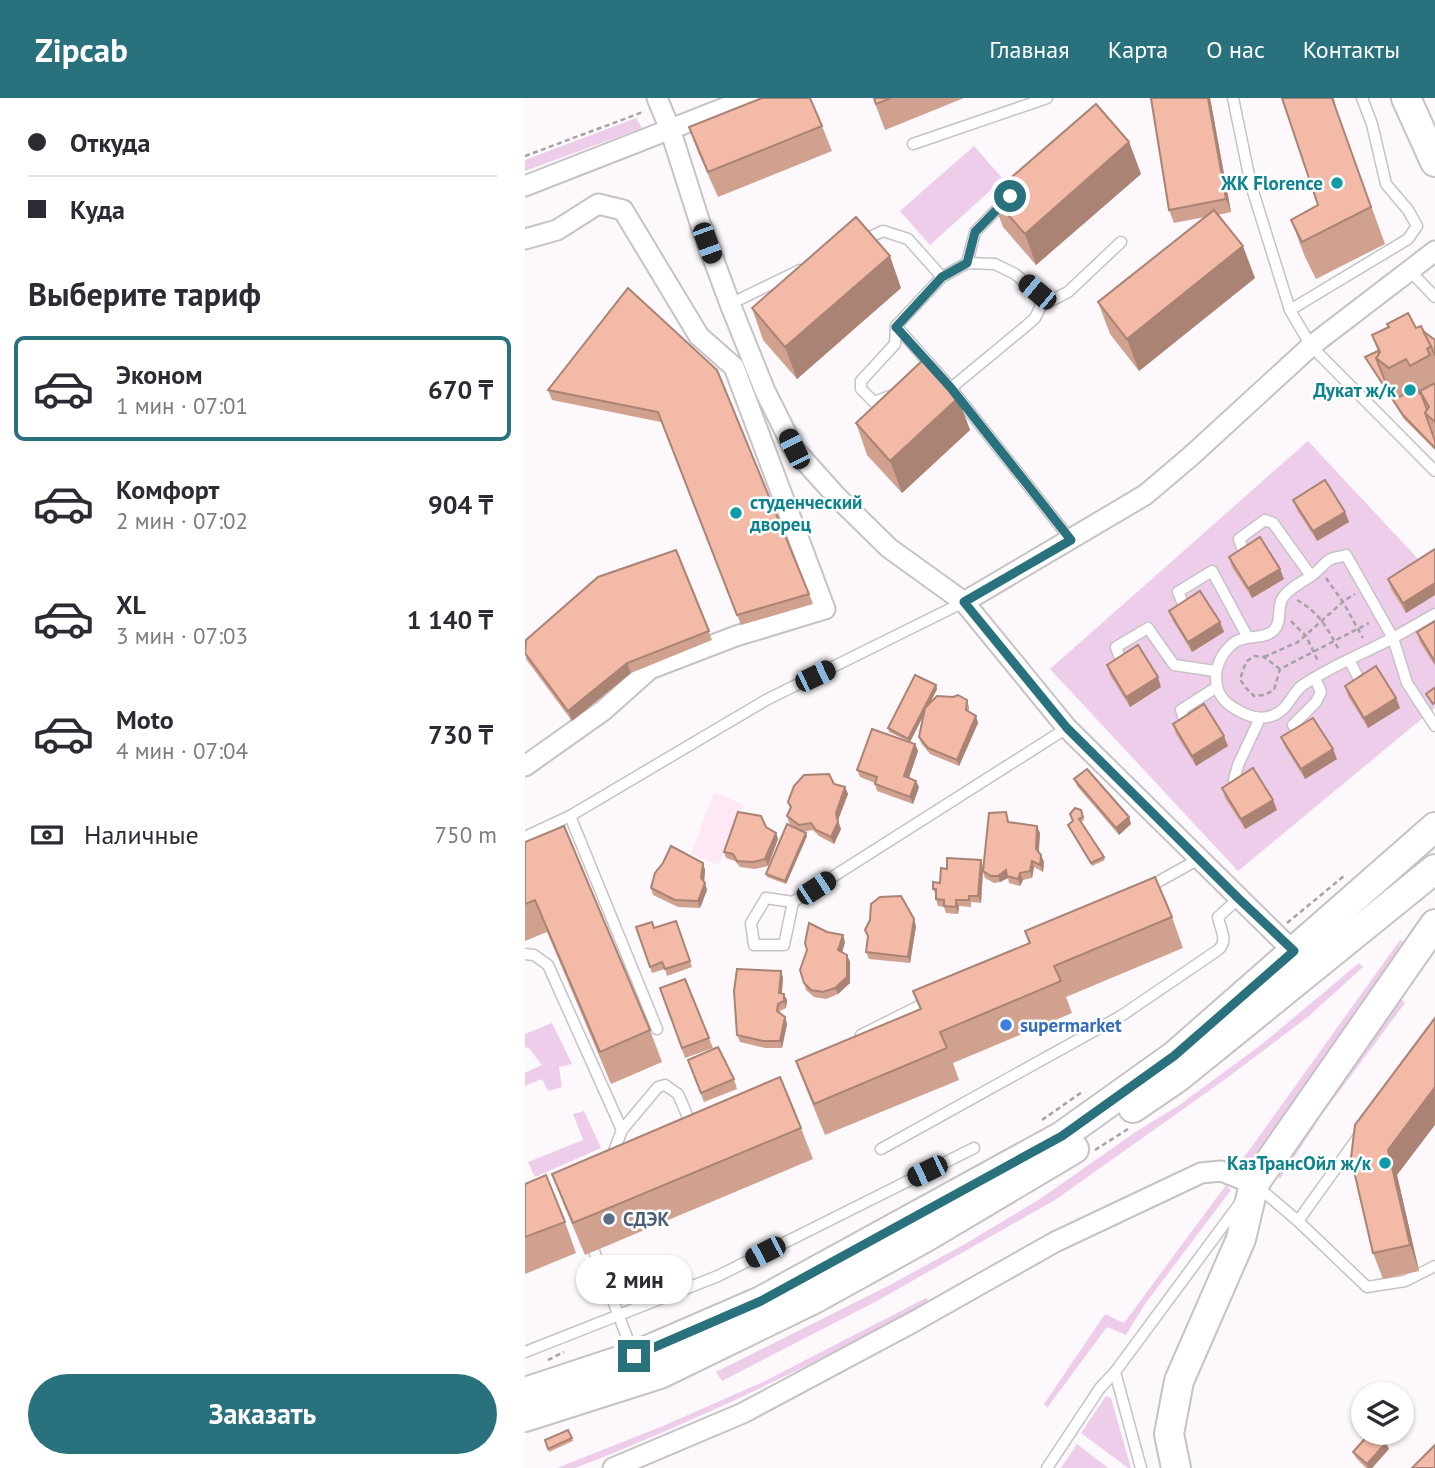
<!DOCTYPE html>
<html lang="ru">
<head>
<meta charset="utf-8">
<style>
	:root { --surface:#fff; --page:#f7f7f7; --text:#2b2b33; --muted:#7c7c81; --line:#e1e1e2; --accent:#2a717e }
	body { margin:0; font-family:"PT Sans",sans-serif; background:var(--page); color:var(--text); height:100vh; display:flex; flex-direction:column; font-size:26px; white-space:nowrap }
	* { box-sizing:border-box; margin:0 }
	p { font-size:23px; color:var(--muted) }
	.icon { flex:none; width:38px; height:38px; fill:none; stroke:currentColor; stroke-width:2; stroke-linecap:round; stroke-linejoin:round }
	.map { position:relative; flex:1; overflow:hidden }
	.panel { display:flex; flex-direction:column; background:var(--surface); width:525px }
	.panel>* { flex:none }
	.hud { display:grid; align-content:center; height:154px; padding:0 28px; background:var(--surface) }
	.tools { position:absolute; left:826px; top:1284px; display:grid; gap:14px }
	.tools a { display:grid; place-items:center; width:63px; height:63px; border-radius:50%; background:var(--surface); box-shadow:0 2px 5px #0004; font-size:35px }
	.end { position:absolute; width:32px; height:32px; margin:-16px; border:9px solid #2a717e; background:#fff; box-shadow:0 0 0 4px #fff }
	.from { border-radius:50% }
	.bubble { position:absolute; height:49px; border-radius:24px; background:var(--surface); box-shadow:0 2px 5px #0004; font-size:23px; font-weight:700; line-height:49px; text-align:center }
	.car { position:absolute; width:21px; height:42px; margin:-21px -10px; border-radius:9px; box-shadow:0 0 5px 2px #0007; background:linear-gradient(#222 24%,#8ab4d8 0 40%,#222 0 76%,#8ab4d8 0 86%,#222 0) }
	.hud b { display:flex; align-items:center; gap:24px; height:66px; font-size:26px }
	.hud b+b { border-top:2px solid var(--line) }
	.hud i { width:18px; height:18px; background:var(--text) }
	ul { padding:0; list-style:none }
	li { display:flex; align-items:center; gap:21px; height:105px; margin:0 14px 10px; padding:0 14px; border:4px solid transparent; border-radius:10px }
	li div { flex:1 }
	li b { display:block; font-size:26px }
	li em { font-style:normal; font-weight:700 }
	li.on { border-color:var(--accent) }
	li>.icon { width:63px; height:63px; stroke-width:1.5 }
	h2 { padding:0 28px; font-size:32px; line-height:84px }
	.pay { display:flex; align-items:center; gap:18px; height:77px; padding:0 28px; font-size:26px }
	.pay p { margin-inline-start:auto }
	.cta { display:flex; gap:14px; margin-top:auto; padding:14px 28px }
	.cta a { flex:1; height:80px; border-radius:42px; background:var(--accent); color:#fff; font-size:28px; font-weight:700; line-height:80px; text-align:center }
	header { display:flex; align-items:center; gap:42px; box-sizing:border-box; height:98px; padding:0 35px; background:var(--accent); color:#fff }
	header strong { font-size:33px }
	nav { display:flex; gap:38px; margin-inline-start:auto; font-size:24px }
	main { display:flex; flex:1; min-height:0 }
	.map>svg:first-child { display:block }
	.education { fill:#fee8f6 }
	.grass { fill:#eecdea }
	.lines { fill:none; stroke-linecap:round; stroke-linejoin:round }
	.lane-casing { stroke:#c6c2c5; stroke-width:13 }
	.street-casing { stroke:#c6c2c5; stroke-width:23 }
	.secondary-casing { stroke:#c6c2c5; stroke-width:32 }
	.path { stroke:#a4a2a4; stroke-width:2.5; stroke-dasharray:5 3.5; stroke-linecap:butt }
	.lane { stroke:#fff; stroke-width:10 }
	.street { stroke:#fff; stroke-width:19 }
	.secondary { stroke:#fff; stroke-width:28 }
	.wall { fill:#d1a190 }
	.shaded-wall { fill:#aa8375 }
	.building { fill:#f3bba7; stroke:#aa8375; stroke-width:2 }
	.route { stroke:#2a717e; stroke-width:9 }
	.culture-dot { fill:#0f9aa8; stroke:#fff; stroke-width:2.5 }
	.shop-dot { fill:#3f7fe0; stroke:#fff; stroke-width:2.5 }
	.service-dot { fill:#5c6f8a; stroke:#fff; stroke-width:2.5 }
	.labels { text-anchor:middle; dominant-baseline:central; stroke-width:5; stroke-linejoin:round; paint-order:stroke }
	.culture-label { font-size:19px; font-weight:bold; fill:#0d838f; stroke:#fff; text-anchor:end }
	.shop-label { font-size:19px; font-weight:bold; fill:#366cbe; stroke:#fff; text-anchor:start }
	.service-label { font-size:19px; font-weight:bold; fill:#4e5e75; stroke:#fff; text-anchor:start }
</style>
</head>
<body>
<header>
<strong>Zipcab</strong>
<nav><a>Главная</a><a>Карта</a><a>О нас</a><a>Контакты</a></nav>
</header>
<main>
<section class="panel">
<div class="hud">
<b><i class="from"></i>Откуда</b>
<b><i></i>Куда</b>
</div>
<h2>Выберите тариф</h2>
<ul>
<li class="on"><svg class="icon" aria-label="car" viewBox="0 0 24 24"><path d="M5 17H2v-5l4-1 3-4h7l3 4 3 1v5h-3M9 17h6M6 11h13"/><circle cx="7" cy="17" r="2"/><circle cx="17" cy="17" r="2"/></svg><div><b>Эконом</b><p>1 мин · 07:01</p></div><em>670 ₸</em></li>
<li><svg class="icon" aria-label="car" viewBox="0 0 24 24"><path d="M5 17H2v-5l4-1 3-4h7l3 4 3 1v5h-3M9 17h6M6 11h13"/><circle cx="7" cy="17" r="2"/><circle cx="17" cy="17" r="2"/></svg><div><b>Комфорт</b><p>2 мин · 07:02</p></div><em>904 ₸</em></li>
<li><svg class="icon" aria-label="car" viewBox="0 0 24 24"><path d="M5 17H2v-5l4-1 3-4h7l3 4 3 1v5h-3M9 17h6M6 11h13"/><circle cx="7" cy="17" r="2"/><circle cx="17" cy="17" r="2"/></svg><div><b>XL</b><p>3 мин · 07:03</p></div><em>1 140 ₸</em></li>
<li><svg class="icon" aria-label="car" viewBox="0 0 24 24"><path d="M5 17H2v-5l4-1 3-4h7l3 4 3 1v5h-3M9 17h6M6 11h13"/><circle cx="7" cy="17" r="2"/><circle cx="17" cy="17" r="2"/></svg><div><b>Moto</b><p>4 мин · 07:04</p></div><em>730 ₸</em></li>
</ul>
<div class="pay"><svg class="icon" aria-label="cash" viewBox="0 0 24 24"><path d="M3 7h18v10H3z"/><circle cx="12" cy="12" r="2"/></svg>Наличные<p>750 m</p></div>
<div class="cta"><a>Заказать</a></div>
</section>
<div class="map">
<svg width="910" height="1370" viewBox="0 0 910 1370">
	<rect width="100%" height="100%" fill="#fcf8fb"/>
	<!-- education -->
	<polygon class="education" points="189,694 219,707 194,767 166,756"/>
	<!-- grass -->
	<g class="grass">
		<polygon points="111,20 117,30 0,73 0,62"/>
		<polygon points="449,48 478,81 405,147 375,113"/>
		<polygon points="783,343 896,464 910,455 910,610 713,773 525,571"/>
		<polygon points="875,842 882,845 717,1076 710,1072"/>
		<polygon points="834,865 838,869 784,918 702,980 530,1102 350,1204 197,1283 191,1274 363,1188 440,1146 515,1101 612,1033 653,1008 736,947"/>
		<polygon points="873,897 880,905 798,1015 755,1081 747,1074"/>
		<polygon points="27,925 47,966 34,969 37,989 23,993 17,981 0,988 0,975 17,967 3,949 0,950 0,936"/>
		<polygon points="59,1013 76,1050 10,1079 3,1064 58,1042 48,1016"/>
		<polygon points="701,1087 706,1092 620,1206 601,1237 582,1229 522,1310 519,1306 580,1216 599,1225"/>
		<path d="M401 1200 404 1204C289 1266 172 1323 50 1370H32L138 1328 240 1283Z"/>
		<polygon points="581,1298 586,1300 606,1370 603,1370 556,1335"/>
		<polygon points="552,1346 583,1370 536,1370"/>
	</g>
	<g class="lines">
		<!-- lane casing -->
		<g class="lane-casing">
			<g id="lane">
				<polyline points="708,0 726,87 765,212 786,248 910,373"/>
				<polyline points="388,46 522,0"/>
				<polyline points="336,143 358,133 383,141 417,179"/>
				<polyline points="442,165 450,134 481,102"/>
				<polyline points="885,173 910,199"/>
				<polyline points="205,206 275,172"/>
				<polyline points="765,212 883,141 892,128 883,112 861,86 847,26 837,0"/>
				<polyline points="371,228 426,290 546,442"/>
				<polyline points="426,290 501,228 510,220 516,208 543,194 596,144"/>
				<polyline points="365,298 349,304 336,291 336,283 370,246 371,228 417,179 442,165 470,166 490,176 512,194 516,208"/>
				<polyline points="718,452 714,441 740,422 748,425 786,478"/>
				<path d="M821 457 868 540C839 555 804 569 778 587 767 594 764 611 749 617 735 623 722 618 709 610 683 595 687 561 710 544 722 536 740 542 749 532 757 524 752 511 757 501 764 489 779 484 790 475 795 471 800 464 806 461 810 459 817 459 821 457Z"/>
				<polyline points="659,508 653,494 687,473 722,538"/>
				<polyline points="910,516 868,540 882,585 910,628"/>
				<polyline points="595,560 591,549 623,530 649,567 690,573"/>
				<polyline points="824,562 833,579"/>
				<polyline points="660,623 656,612 692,589"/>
				<polyline points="772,632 768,627 791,604 796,594 790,580"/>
				<polyline points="709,682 713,667 735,620"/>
				<polyline points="45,718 132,931"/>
				<polyline points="0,739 45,718 241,602 439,504"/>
				<polyline points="622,790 674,761"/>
				<polyline points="268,804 259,847 229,847 226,825 241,800 268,804 542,630"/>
				<polyline points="0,856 9,857 23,867 97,1032"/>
				<polyline points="336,937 404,903"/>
				<path d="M356 1051 596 918 693 852C704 843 695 831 693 819L713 801"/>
				<polyline points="87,1058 97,1032 133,989 140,987 153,996 168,1031"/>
				<polyline points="733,1089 773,1123 842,1189 880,1183 910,1168"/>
				<polyline points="773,1123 834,1038"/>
				<polyline points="69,1153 108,1255"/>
				<polyline points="0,1254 193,1178 449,1050"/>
				<polyline points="522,1370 575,1290 590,1274"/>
				<polyline points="616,1370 590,1274 715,1105"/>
			</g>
		</g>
		<!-- street casing -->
		<g class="street-casing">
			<g id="street">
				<polyline points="132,0 145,31 175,125 205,206 240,293 269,351 312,399 364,450 439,504 542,630 776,861"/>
				<polyline points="0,88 225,0"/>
				<polyline points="0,141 32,132 73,106 98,112 174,238 209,269 300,511 211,538 125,571 79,612 0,668"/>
				<polyline points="439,504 620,397 666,358 786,248 910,153"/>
				<polyline points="88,1370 218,1315 390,1223 530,1144 676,1075 696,1073 729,1086"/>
			</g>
		</g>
		<!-- secondary casing -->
		<g class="secondary-casing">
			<g id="secondary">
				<polyline points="881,0 910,64"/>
				<polyline points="608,1010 652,980 910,771"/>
				<polyline points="0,1294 109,1258 236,1203 537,1038 649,958 910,729"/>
				<polyline points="0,1319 135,1276 289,1201 401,1139 549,1051"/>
				<polyline points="651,1370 644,1336 654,1283 716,1141 729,1086 910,826"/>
			</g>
		</g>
		<!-- path -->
		<g class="path">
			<polyline points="0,58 118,14"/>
			<polyline points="801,480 818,504 838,540"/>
			<path d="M772 502C794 514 803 531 814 552"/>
			<polyline points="766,523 781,538 793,563"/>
			<polyline points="739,559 773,544 820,502 830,496"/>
			<polyline points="755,571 739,559 729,558 721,564 715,581 720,589 729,598 739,597 749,592 755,571 844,525"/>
			<polyline points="762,825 819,778"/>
			<polyline points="517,1022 557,994"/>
			<polyline points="570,1052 603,1031"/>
			<polyline points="23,1262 39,1254"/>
		</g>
		<!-- lane -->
		<use href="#lane" class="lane"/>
		<!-- street -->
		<use href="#street" class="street"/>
		<!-- secondary -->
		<use href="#secondary" class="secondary"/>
	</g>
	<!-- wall -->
	<g class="wall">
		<polygon points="348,0 439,0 360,32"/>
		<polygon points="626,0 685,0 706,114 693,117 730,180 614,273 585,236 573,204 680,119 649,125 644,112"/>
		<polygon points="757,0 809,0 812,14 860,146 791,181 780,159 766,122 793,107"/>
		<polygon points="297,28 307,53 193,99 173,54 164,29"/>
		<polygon points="604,44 616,76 511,167 478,129 466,97"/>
		<polygon points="103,190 284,496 288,506 216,527 136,324 27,302 23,292"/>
		<polygon points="376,190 272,281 238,242 227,210"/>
		<polygon points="891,230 898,233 910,242 910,352 879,321 840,259 853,253 847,237"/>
		<polygon points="433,300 445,332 377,395 342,357 331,325"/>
		<polygon points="768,402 824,424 792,443 772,412"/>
		<polygon points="910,451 910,497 881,515 866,491 863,481"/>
		<polygon points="151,452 187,542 106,575 47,623 1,561 0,544"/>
		<polygon points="704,459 759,481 727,500 707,469"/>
		<polygon points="644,513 695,524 699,534 667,554 648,523"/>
		<polygon points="910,523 910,568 895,544 892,534"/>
		<polygon points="582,567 636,589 605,609 585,577"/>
		<polygon points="411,587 412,591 405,605 442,602 444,609 444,614 451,618 453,625 434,668 405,656 396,645 394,639 398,618 385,644 364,634 363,630"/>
		<polygon points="820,588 871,600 875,610 843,630 823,598"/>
		<polygon points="648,626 703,648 671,668 651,636"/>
		<polygon points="756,639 812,661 780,681 760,649"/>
		<polygon points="390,646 393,653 384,680 394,689 388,706 352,693 350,686 350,685 335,679 332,672"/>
		<polygon points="549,681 604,719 606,726 594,737 552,688"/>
		<polygon points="309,686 320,689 323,696 313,722 316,731 309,746 294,738 288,732 278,734 282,738 261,786 242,779 241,776 273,732 264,725 262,718 265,710 263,704"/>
		<polygon points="697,690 752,712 720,731 700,700"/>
		<polygon points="556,712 559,722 556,724 580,762 567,768 543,727 548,723"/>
		<polygon points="484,724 515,735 514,754 519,764 518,774 509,769 507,780 498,782 495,788 484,785 483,780 475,784 469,785 460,780 458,774 456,805 446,804 446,809 434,808 433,816 421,815 419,809 413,808 411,801 411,797 408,791 415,785 422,771 458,769"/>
		<polygon points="241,729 251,735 253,741 243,768 230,771 215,769 210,763 201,760 199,754"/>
		<polygon points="0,744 125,932 137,964 86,986 22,834 0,843"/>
		<polygon points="178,765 180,772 179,784 182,792 175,810 153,809 128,797 126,790"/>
		<polygon points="647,819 658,850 541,899 547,915 428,965 434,982 300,1037 283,995 271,963 395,911 388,893 505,845 500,833"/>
		<polygon points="151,823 167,869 142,878 140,871 127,875 111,829 129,830"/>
		<polygon points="391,828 385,865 344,861 341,854 343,840 340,832"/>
		<polygon points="320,844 317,854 322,857 325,864 325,885 313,896 301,901 289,899 281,892 279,885"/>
		<polygon points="256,873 258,880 257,895 262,902 261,910 255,913 255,915 260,919 262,926 257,950 240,950 215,944 212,937"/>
		<polygon points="135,890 184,940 188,950 160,960"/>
		<polygon points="163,962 209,981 212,991 179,1004"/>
		<polygon points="276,1030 288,1061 60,1157 39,1107 27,1076"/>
		<polygon points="872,1077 894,1173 858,1181 848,1155"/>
		<polygon points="0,1086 40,1124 51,1155 0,1176"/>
		<polygon points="43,1332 48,1343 24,1354 20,1342"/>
		<polygon points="864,1351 847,1370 841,1370 831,1360 828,1354"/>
	</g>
	<!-- shaded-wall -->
	<g class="shaded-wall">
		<polygon points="683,0 685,0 706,114 701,101"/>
		<polygon points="604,44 616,76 511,167 500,136"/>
		<polygon points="718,148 730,180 614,273 602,241"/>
		<polygon points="365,158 376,190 272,281 260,249"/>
		<polygon points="433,300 445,332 377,395 365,363"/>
		<polygon points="820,414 824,424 792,443 788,433"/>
		<polygon points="755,471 759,481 727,500 723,490"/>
		<polygon points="910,485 910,497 881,515 878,505"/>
		<polygon points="695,524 699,534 667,554 663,544"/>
		<polygon points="102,565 106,575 47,623 43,613"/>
		<polygon points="633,579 636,589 605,609 601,599"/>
		<polygon points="411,587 412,591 385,644 383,641"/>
		<polygon points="871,600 875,610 843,630 839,620"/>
		<polygon points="451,618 453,625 434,668 432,662"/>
		<polygon points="699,638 703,648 671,668 667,658"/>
		<polygon points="390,646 393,653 382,685 379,678"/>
		<polygon points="808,651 812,661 780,681 776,671"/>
		<polygon points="391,683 394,689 388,706 385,699"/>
		<polygon points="320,689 323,696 313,722 311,715"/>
		<polygon points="748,702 752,712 720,731 716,721"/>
		<polygon points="604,719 606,726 594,737 591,730"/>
		<polygon points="313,724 316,731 309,746 306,739"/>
		<polygon points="512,728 515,735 513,758 511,751"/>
		<polygon points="251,735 253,741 243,768 240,761"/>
		<polygon points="281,735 282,738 261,786 260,783"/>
		<polygon points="516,757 519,764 518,774 515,767"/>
		<polygon points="456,762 458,769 456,805 453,798"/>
		<polygon points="507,763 509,769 507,780 505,773"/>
		<polygon points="178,765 180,772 179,787 176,780"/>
		<polygon points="481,772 483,780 475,784 473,778"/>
		<polygon points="495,775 498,782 495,788 493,781"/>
		<polygon points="180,785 182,792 175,810 173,803"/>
		<polygon points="431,802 434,808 433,816 431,809"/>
		<polygon points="389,821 391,828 385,865 383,859"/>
		<polygon points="318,837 320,844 316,859 313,852"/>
		<polygon points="322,857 325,864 325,885 313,896 310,890"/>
		<polygon points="256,873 258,880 256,902 254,895"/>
		<polygon points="259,896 262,902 261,910 259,903"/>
		<polygon points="260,919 262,926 257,950 255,943"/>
		<polygon points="910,989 910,1027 872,1077 894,1173 885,1147 863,1052"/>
		<polygon points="861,1345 864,1351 847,1370 843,1370 842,1366"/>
	</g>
	<!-- building -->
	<g class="building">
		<polygon points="237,0 285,0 297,28 183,74 164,29"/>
		<polygon points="349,0 366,0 351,6"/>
		<polygon points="626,0 683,0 701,101 644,112"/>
		<polygon points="757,0 807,0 846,109 777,144 766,122 793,107"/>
		<polygon points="571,6 604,44 500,136 466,97"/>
		<polygon points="689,112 718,148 602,241 573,204"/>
		<polygon points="331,119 365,158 260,249 227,210"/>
		<polygon points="103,190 192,272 284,496 212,517 133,314 23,292"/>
		<polygon points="883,215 891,230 896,228 906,248 902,251 905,257 885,268 881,261 864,270 851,260 855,254 847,237 864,229 862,226"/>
		<polygon points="898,233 910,242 910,258 906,248"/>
		<polygon points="853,253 854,256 851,260 862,288 874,299 892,290 895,296 896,296 902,312 900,315 910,343 910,350 878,317 840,259"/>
		<polygon points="398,262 433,300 365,363 331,325"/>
		<polygon points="910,285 910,324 900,315 904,309 895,293"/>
		<polygon points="800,382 820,414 788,433 768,402"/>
		<polygon points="735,439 755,471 723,490 704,459"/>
		<polygon points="910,451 910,485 878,505 863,481"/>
		<polygon points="151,452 184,533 102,565 43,613 0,555 1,542 73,479"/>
		<polygon points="675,493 695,524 663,544 644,513"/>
		<polygon points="910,523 910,564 892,534"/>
		<polygon points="613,547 633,579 601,599 582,567"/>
		<polygon points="851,568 871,600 839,620 820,588"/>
		<polygon points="390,577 411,587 383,641 363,630"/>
		<polygon points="909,590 910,592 910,604 908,606 901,596"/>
		<polygon points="433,597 442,602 441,612 451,618 432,662 403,650 394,639 400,610 412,598 428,599"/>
		<polygon points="679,606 699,638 667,658 648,626"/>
		<polygon points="788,620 808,651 776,671 756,639"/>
		<polygon points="347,631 390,646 379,678 391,683 385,699 350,686 352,679 332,672"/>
		<polygon points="728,670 748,702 716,721 697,690"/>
		<polygon points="562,671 604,719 591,730 549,681"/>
		<polygon points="304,676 309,686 320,689 311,715 313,724 306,739 291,732 286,725 274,727 262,718 266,709 263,704 269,688 279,677"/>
		<polygon points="550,710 556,712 558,719 554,721 579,759 566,765 543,727 548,723 545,716"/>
		<polygon points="213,714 236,718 241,729 251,735 240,761 228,764 212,763 208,756 199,754"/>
		<polygon points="481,714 483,724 512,728 511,751 516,757 515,767 507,763 505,773 495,775 493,781 482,778 481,772 473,778 466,778 458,773 464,715"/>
		<polygon points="262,726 281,735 260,783 241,776"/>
		<polygon points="39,728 125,932 75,954 10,802 0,806 0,744"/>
		<polygon points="146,748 178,765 176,780 180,785 173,803 150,802 126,790 130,775 138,765"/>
		<polygon points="422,760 456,762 453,798 444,798 444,802 431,802 431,809 419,808 419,802 411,801 411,791 408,791 408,784 415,785 416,770 422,771"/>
		<polygon points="630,779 647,819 529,868 536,883 415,934 422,950 289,1006 271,963 396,911 388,893 505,845 500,833"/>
		<polygon points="376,798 389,821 383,859 341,854 343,838 340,832 345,822 346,806 355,799"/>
		<polygon points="151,823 165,863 140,871 137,864 125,869 111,829 127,824 129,830"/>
		<polygon points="284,825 302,834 318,837 313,852 322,857 322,879 310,890 298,894 286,892 279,885 275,872 282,852 280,845"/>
		<polygon points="212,871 256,873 254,895 259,896 259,903 253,906 252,913 260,919 255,943 238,943 212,937 209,893"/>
		<polygon points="160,881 184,940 157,950 135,890"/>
		<polygon points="910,920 910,989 863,1052 885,1147 848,1155 826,1060 830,1027"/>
		<polygon points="193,949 209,981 176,995 163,962"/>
		<polygon points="255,979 276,1030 48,1125 27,1076"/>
		<polygon points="21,1077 40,1124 0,1139 0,1086"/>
		<polygon points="43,1332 47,1340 23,1351 20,1342"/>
		<polygon points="845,1335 851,1335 861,1345 842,1366 828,1354"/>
		<polygon points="910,1347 910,1370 887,1370"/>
	</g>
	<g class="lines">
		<!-- route -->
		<polyline class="route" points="109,1258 236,1203 537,1038 649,958 769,853 713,800 542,630 439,504 546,442 426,290 371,229 417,179 442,165 450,134 485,98"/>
	</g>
	<!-- markers -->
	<g class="culture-dot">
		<circle cx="812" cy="85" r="7"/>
		<circle cx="885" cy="292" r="7"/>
		<circle cx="211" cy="415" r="7"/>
		<circle cx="860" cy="1065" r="7"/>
	</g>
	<circle class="shop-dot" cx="481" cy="927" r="7"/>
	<circle class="service-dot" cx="84" cy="1121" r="7"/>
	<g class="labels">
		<!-- culture labels -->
		<g class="culture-label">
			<text x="798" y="85">ЖК Florence</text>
			<text x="871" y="292">Дукат ж/к</text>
			<text x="225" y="404" text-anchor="start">студенческий<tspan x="225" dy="22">дворец</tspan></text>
			<text x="846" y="1065">КазТрансОйл ж/к</text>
		</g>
		<!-- shop labels -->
		<g class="shop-label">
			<text x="495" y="927">supermarket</text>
		</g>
		<!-- service labels -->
		<g class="service-label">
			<text x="98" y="1121">СДЭК</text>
		</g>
	</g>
</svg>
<div class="tools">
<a><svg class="icon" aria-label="layers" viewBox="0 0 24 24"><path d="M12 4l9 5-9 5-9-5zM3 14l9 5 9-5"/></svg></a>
</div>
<i class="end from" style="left:485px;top:98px"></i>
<i class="end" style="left:109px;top:1258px"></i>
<div class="bubble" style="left:51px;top:1157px;width:116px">2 мин</div>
<i class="car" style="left:182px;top:145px;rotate:160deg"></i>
<i class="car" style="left:512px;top:194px;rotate:310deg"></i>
<i class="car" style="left:269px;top:351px;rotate:334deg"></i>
<i class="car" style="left:290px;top:578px;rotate:64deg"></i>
<i class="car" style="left:291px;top:790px;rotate:57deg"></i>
<i class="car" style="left:402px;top:1073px;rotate:244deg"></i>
<i class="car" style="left:240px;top:1154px;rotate:243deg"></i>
</div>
</main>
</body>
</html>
